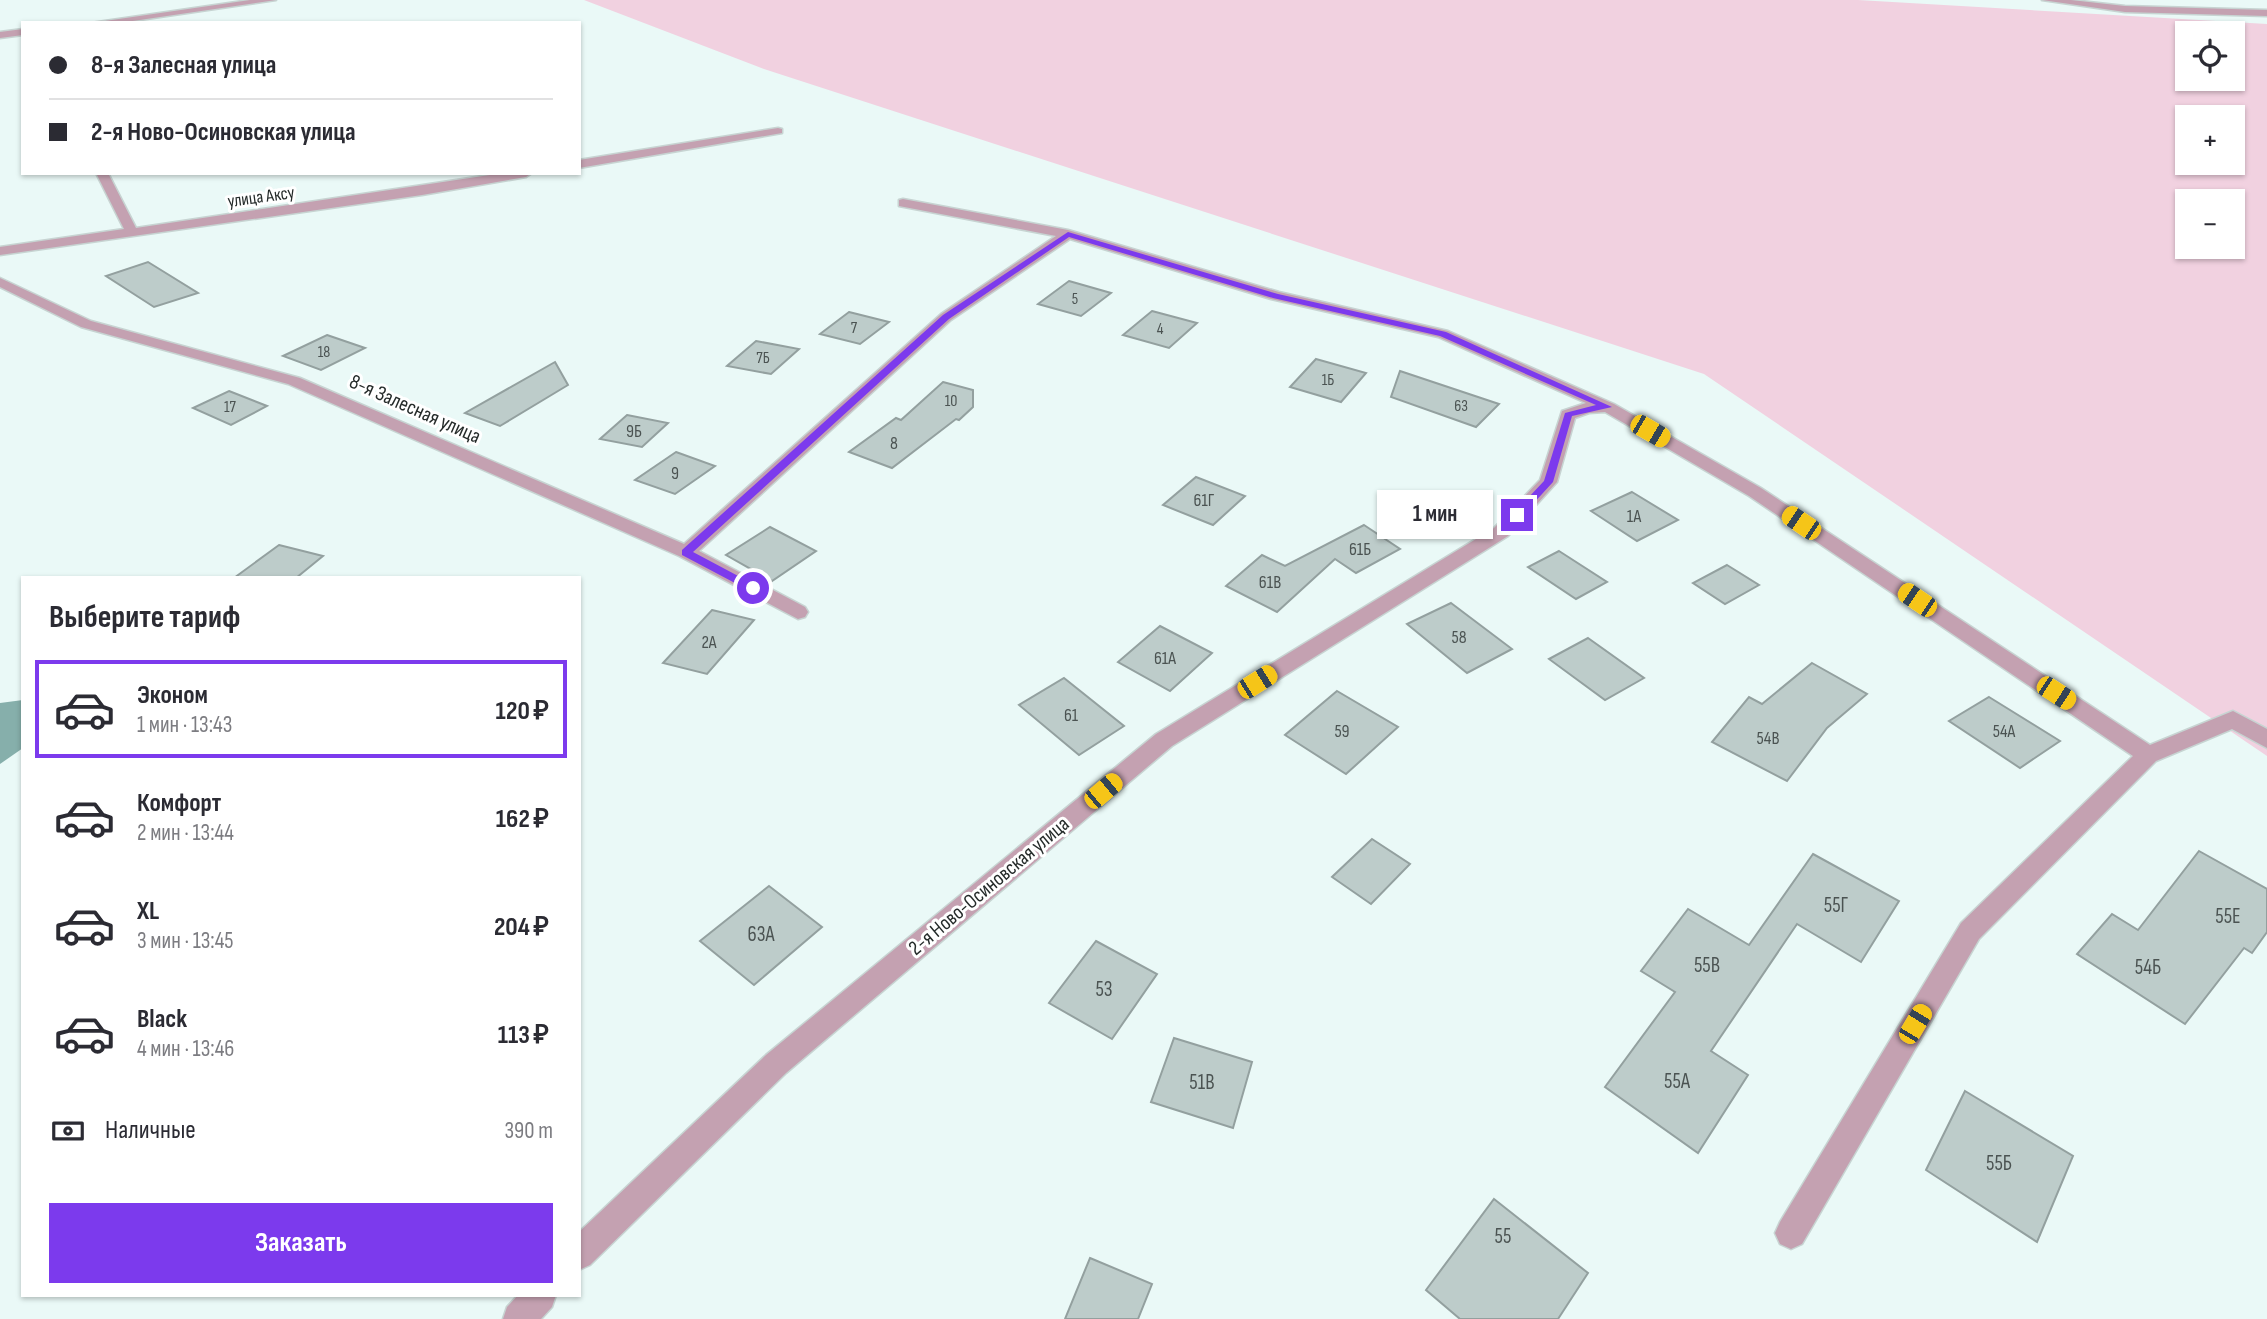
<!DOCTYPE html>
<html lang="ru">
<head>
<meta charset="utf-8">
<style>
	:root { --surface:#fff; --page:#f2f2f3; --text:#2b2b33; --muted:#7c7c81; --line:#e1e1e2; --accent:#7c3aed }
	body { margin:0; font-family:"Sofia Sans Condensed",sans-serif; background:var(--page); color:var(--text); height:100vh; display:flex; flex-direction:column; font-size:26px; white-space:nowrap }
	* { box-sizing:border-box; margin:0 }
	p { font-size:23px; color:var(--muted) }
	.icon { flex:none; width:38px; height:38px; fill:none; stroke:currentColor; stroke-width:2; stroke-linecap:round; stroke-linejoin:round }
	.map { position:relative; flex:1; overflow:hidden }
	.panel { position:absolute; left:21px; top:576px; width:560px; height:721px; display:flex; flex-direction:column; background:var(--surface); border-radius:0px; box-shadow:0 2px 5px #0004 }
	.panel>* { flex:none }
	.hud { position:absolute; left:21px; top:21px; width:560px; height:154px; border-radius:0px; box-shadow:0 2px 5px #0004; display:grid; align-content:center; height:154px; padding:0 28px; background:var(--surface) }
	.fabs { position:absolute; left:2175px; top:21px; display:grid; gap:14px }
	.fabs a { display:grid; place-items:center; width:70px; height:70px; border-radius:0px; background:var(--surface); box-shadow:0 2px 5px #0004; font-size:35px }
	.end { position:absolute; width:32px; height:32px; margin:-16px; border:9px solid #7c3aed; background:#fff; box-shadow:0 0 0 4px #fff }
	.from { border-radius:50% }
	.bubble { position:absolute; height:49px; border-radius:0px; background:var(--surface); box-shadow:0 2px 5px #0004; font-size:23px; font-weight:700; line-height:49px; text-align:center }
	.car { position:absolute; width:21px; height:42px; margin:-21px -10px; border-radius:9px; box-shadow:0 0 5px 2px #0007; background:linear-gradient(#f5c518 24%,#345 0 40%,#f5c518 0 76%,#345 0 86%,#f5c518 0) }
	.hud b { display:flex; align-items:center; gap:24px; height:66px; font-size:26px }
	.hud b+b { border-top:2px solid var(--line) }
	.hud i { width:18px; height:18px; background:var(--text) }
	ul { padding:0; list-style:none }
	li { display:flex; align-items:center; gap:21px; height:98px; margin:0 14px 10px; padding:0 14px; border:4px solid transparent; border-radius:0px }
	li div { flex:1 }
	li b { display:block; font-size:26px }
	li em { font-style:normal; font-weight:700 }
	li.on { border-color:var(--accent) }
	li>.icon { width:63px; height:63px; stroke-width:1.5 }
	h2 { padding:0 28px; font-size:32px; line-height:84px }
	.pay { display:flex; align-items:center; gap:18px; height:77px; padding:0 28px; font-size:26px }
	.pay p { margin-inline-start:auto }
	.cta { display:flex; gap:14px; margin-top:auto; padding:14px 28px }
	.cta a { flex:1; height:80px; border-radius:0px; background:var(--accent); color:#fff; font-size:28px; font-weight:700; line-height:80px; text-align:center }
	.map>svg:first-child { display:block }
	.green { fill:#f1d1e0; fill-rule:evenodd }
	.water { fill:#86afab }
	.building { fill:#bdccca; stroke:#93a09f; stroke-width:2 }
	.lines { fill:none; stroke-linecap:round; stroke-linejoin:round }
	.street-casing { stroke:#c7d4d2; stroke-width:3 }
	.street { fill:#c4a1b1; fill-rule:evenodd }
	.route { fill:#7c3aed }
	.labels { text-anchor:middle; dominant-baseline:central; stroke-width:6; stroke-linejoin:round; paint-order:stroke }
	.far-number-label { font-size:16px; fill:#4b5352 }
	.far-street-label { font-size:18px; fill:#252b2a; stroke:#fff }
	.number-label { font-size:18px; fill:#4b5352 }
	.street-label { font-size:21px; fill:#252b2a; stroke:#fff }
	.near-number-label { font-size:21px; fill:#4b5352 }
</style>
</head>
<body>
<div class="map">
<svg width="2267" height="1319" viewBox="0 0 2267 1319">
	<rect width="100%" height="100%" fill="#eaf9f7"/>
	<!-- green -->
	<path class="green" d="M584 0H1858L2267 24V756L1704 374 764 69ZM2188 33H2233V79H2188ZM2188 117H2233V163H2188ZM2188 201H2233V247H2188Z"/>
	<!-- water -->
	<polygon class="water" points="23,700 23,748 0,764 0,703"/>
	<!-- building -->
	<g class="building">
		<polygon points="148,262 198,293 154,307 106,276"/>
		<polygon points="1069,281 1111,293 1081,316 1038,304"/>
		<polygon points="1152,311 1197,323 1169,348 1123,335"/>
		<polygon points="849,312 889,322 860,344 820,334"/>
		<polygon points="327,335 365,348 321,370 283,356"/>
		<polygon points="756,341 799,349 771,374 727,366"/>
		<polygon points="1316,359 1366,373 1341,402 1290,387"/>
		<polygon points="555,362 568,385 500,426 465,413"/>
		<polygon points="1400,371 1499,404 1476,427 1391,397"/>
		<polygon points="943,382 973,390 973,407 959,420 956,419 892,468 849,452 896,418 901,420"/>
		<polygon points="229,391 267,406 231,425 193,408"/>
		<polygon points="627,415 668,423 642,447 600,439"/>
		<polygon points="676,452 715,466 675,494 635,480"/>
		<polygon points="1196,477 1245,496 1213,525 1163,505"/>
		<polygon points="1632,492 1678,520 1637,541 1591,511"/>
		<polygon points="1364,525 1400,549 1356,573 1335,559 1277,612 1226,586 1262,555 1285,566"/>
		<polygon points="770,527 816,551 772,581 726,555"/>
		<polygon points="279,545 323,556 296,578 234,578"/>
		<polygon points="1559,551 1607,582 1576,599 1528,567"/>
		<polygon points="1727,565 1759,585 1725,604 1693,583"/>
		<polygon points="1451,603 1512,649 1467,673 1407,624"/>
		<polygon points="712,610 754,620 707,674 663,663"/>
		<polygon points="1160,626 1212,653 1170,691 1118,662"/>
		<polygon points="1588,638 1644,678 1605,700 1549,659"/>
		<polygon points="1812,663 1867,694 1827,728 1787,781 1712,742 1749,697 1762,704"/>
		<polygon points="1064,678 1124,726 1079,755 1019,705"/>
		<polygon points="1337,691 1398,727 1346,774 1285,735"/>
		<polygon points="1989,697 2060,741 2020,768 1949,721"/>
		<polygon points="1372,839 1410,864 1371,904 1332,877"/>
		<polygon points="2199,851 2267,889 2267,932 2252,953 2244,948 2185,1024 2077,954 2112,914 2138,930"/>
		<polygon points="1813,854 1899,901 1861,962 1797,924 1711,1051 1748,1075 1698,1153 1605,1087 1675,992 1641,971 1688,909 1749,945"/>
		<polygon points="769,886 822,927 754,985 700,941"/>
		<polygon points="1096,941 1157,974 1112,1039 1049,1003"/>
		<polygon points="1174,1038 1252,1062 1233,1128 1151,1102"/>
		<polygon points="1965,1091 2073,1156 2037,1242 1926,1170"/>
		<polygon points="1494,1199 1588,1273 1558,1319 1460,1319 1426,1290"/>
		<polygon points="1090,1258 1152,1284 1138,1319 1065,1319"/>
	</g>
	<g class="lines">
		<!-- street casing -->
		<g class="street-casing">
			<g id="street">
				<polygon points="250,0 276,0 119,23 91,23"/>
				<polygon points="2042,0 2071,0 2125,6 2267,10 2267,16 2125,12"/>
				<polygon points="23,29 23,35 0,38 0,32"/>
				<polygon points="778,128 782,129 782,133 579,168 579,160"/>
				<polygon points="96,173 108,173 136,228 503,173 532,173 526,177 422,195 0,255 0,247 124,229"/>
				<polygon points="903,199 1068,230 1279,292 1448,331 1614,404 1761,488 2150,745 2233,711 2267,729 2267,748 2232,729 2156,761 1979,939 1802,1244 1791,1249 1780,1244 1775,1233 1780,1222 1961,923 2133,756 1749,496 1605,412 1589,413 1575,418 1557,482 1508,536 1172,746 786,1073 590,1265 579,1270 579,1232 766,1055 1156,734 1494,528 1540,480 1562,411 1586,403 1438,337 1271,299 1070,239 951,320 699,551 805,607 808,612 805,617 798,619 679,556 288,384 81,327 0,287 0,278 91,321 300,378 684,544 941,314 1056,236 899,206 899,200"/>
				<polygon points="518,1295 556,1295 552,1307 541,1319 503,1319 507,1307"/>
			</g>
		</g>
		<!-- street -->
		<use href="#street" class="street"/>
	</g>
	<!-- route -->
	<polygon class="route" points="1068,232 1278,294 1446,332 1612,407 1572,416 1553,482 1521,517 1514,517 1514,513 1544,481 1565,413 1596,405 1440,336 1273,298 1069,237 949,319 693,552 757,586 757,591 750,591 682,555 682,550 943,315"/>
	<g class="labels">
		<!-- far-number labels -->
		<g class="far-number-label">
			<text x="1075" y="299">5</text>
			<text x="854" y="328">7</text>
			<text x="1160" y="329">4</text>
			<text x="324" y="352">18</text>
			<text x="763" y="358">7Б</text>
			<text x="1328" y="380">1Б</text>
			<text x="951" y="401">10</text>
			<text x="1461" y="406">63</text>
			<text x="230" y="407">17</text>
		</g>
		<!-- far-street labels -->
		<g class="far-street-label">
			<text transform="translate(261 197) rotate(-8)">улица Аксу</text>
		</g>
		<!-- number labels -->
		<g class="number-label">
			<text x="634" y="431">9Б</text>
			<text x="894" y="443">8</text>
			<text x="675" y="473">9</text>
			<text x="1204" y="500">61Г</text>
			<text x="1634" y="516">1А</text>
			<text x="1360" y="549">61Б</text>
			<text x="1270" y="582">61В</text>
			<text x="1459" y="637">58</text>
			<text x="709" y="642">2А</text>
			<text x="1165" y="658">61А</text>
			<text x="1071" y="715">61</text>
			<text x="1342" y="731">59</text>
			<text x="2004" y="731">54А</text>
			<text x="1768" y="738">54В</text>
		</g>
		<!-- street labels -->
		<g class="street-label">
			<text transform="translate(415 409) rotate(24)">8-я Залесная улица</text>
			<text transform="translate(989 886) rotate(-40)">2-я Ново-Осиновская улица</text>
		</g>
		<!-- near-number labels -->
		<g class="near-number-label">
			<text x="1836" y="905">55Г</text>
			<text x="2228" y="916">55Е</text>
			<text x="761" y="934">63А</text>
			<text x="1707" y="965">55В</text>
			<text x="2148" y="967">54Б</text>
			<text x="1104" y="989">53</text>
			<text x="1677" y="1081">55А</text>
			<text x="1202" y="1082">51В</text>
			<text x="1999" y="1163">55Б</text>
			<text x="1503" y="1236">55</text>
		</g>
	</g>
</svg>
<div class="fabs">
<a><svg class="icon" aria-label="locate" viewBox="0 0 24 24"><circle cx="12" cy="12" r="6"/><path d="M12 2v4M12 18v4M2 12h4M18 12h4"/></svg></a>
<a>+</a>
<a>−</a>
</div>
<i class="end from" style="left:753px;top:588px"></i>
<i class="end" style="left:1517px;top:515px"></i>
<div class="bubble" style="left:1377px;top:490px;width:116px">1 мин</div>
<i class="car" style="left:1650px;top:431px;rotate:120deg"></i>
<i class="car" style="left:1801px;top:523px;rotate:304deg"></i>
<i class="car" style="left:1917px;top:600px;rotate:304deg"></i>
<i class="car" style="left:1257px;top:682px;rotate:58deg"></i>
<i class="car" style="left:2056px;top:693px;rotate:123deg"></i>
<i class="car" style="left:1103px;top:791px;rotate:50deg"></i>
<i class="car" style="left:1915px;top:1024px;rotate:31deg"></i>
<div class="hud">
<b><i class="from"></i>8-я Залесная улица</b>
<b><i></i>2-я Ново-Осиновская улица</b>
</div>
<section class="panel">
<h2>Выберите тариф</h2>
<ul>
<li class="on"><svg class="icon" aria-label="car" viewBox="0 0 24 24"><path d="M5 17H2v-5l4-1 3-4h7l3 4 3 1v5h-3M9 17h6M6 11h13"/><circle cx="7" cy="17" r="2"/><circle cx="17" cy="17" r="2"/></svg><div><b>Эконом</b><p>1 мин · 13:43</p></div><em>120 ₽</em></li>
<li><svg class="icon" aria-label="car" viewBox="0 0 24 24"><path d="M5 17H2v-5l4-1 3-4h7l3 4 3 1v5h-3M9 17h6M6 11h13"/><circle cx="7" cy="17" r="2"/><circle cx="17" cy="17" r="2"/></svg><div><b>Комфорт</b><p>2 мин · 13:44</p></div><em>162 ₽</em></li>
<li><svg class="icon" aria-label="car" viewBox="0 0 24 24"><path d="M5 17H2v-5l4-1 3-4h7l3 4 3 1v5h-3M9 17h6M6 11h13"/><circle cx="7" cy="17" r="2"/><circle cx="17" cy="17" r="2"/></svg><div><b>XL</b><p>3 мин · 13:45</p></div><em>204 ₽</em></li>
<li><svg class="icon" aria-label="car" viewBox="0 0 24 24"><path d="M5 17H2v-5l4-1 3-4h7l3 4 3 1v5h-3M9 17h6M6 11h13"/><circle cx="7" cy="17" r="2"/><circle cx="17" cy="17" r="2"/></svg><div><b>Black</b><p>4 мин · 13:46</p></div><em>113 ₽</em></li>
</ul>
<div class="pay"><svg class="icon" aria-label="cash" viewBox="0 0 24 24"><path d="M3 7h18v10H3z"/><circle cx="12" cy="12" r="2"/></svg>Наличные<p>390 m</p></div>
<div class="cta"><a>Заказать</a></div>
</section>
</div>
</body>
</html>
